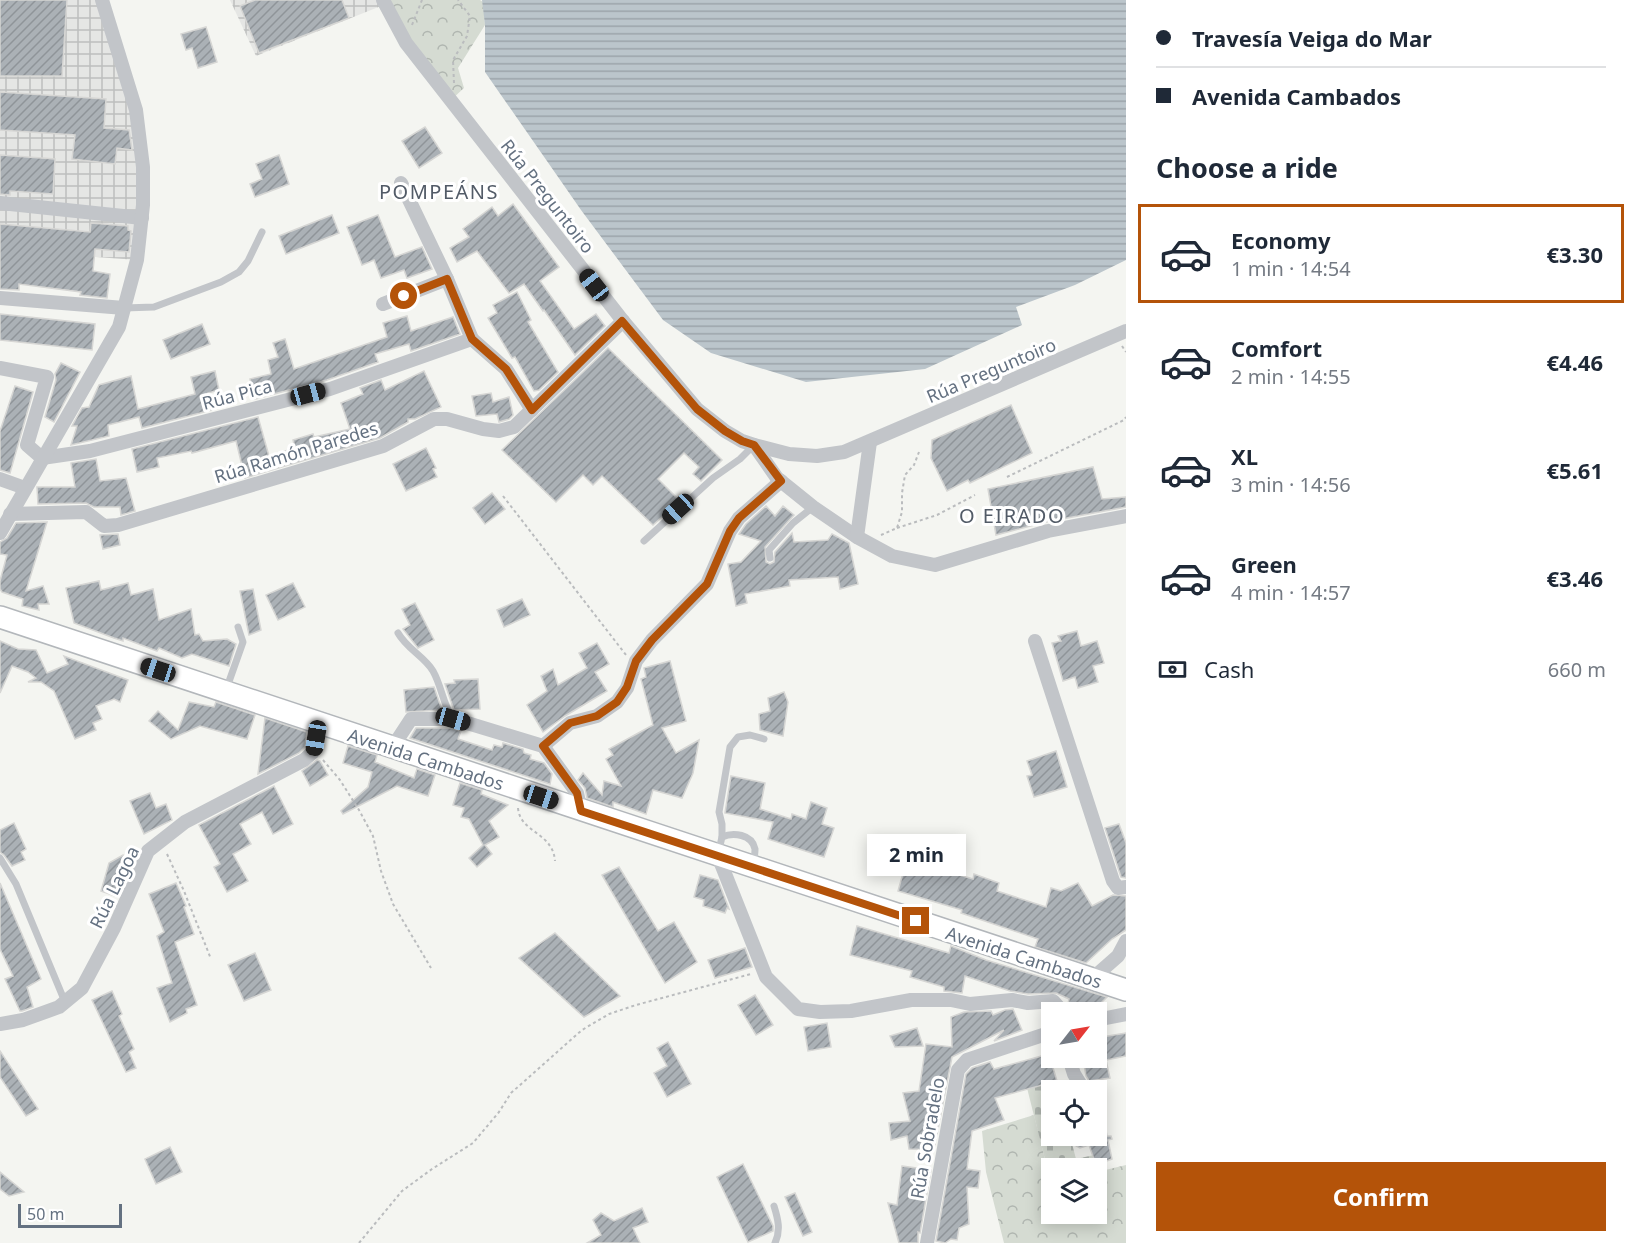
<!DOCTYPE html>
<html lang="en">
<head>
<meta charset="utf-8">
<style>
	:root { --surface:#fff; --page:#f2f2f3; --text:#1f2937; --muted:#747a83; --line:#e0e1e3; --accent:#b45309 }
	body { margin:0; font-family:"Noto Sans",sans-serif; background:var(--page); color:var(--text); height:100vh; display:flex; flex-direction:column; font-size:22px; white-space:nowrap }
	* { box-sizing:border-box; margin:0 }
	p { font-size:20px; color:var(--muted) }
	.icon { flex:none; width:33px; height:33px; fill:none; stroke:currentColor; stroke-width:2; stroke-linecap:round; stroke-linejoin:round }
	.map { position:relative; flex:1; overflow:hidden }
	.sheet { display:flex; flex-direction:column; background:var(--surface); width:510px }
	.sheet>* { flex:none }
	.banner { display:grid; align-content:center; height:132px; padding:0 30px; background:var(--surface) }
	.needle { width:39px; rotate:59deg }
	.buttons { position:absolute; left:1041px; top:1002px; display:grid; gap:12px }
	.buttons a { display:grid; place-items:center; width:66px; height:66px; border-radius:0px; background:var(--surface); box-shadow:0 3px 15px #0003; font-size:30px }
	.scale { position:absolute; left:18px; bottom:15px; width:104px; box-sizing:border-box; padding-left:6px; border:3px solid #647181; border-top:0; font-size:16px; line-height:21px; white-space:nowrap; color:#647181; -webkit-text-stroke:4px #fff; paint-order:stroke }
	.end { position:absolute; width:27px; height:27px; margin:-14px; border:8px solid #b45309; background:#fff; box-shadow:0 0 0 3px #fff }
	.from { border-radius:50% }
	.bubble { position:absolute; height:42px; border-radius:0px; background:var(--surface); box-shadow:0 3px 15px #0003; font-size:20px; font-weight:700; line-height:42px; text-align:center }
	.car { position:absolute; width:18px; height:36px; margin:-18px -9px; border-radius:8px; box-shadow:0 0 4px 2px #0007; background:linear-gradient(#222 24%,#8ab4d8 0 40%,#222 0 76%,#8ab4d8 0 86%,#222 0) }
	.banner b { display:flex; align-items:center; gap:21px; height:57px; font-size:22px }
	.banner b+b { border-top:2px solid var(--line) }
	.banner i { width:15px; height:15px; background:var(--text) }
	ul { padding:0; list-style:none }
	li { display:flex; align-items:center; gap:18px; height:99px; margin:0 12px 9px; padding:0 18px; border:3px solid transparent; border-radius:0px }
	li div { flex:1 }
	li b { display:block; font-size:22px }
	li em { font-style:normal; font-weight:700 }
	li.active { border-color:var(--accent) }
	li>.icon { width:54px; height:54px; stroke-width:1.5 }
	h2 { padding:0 30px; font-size:27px; line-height:72px }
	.pay { display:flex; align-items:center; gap:15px; height:66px; padding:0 30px; font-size:22px }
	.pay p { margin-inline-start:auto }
	.button { display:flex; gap:12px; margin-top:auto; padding:12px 30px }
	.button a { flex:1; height:69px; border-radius:0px; background:var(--accent); color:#fff; font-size:24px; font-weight:700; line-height:69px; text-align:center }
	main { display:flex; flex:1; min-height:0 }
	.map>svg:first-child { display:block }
	.industrial { fill:url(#industrial-grid) }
	.forest { fill:url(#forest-crowns) }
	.cemetery { fill:url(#cemetery-stones) }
	.water { fill:url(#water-rules) }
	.building { fill:url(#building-hatch); stroke:#d6d6d4; stroke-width:1.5 }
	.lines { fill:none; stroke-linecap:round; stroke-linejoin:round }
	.primary-casing { stroke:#b3b7bb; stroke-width:24 }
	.path { stroke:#babcbe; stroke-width:2; stroke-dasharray:3 3; stroke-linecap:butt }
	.lane { stroke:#c2c5c9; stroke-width:7 }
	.street { stroke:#c2c5c9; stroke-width:14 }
	.primary { stroke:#fff; stroke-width:21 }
	.route { stroke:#b45309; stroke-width:8 }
	.labels { text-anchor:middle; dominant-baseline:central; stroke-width:6; stroke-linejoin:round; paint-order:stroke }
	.street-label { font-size:18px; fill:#647181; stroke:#fff }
	.neighbourhood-label { font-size:20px; letter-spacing:1.5px; fill:#525b67; stroke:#fff }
</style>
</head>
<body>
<main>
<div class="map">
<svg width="1126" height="1243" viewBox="0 0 1126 1243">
	<defs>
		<pattern id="industrial-grid" width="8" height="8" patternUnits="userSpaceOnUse" patternTransform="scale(1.5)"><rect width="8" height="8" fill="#e5e6e4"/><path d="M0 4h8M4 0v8" fill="none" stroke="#bdbfbe"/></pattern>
		<pattern id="forest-crowns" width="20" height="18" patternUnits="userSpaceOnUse" patternTransform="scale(1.5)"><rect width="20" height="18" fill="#d5dbd2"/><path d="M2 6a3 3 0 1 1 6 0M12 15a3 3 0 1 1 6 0" fill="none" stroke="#b0b6b0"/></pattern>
		<pattern id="cemetery-stones" width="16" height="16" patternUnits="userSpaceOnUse" patternTransform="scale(1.5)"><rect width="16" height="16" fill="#d5dbd2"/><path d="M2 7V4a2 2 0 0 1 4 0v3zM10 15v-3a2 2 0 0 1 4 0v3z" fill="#b0b6b0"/></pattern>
		<pattern id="water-rules" width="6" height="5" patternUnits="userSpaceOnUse" patternTransform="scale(1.5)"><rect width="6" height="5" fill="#bbc5cb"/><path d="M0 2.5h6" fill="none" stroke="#9ca4aa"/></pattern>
		<pattern id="building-hatch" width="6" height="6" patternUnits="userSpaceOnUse" patternTransform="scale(1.5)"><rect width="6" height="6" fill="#abb1b6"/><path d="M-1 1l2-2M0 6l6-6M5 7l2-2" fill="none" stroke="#8f9499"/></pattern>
	</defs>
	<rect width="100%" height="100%" fill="#f4f5f1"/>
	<!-- industrial -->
	<g class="industrial">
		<polygon points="0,0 102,0 136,110 137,260 0,250"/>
		<polygon points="230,0 383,0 386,4 256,56"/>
	</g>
	<!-- forest -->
	<g class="forest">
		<polygon points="383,0 480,0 483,2 485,25 458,68 464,88 451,100"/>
		<polygon points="1034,1115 1051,1183 1052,1214 1096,1214 1097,1172 1126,1165 1126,1243 1004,1243 986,1172 982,1131"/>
	</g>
	<!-- cemetery -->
	<polygon class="cemetery" points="1057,1081 1059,1090 1052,1090 1052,1136 1070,1136 1076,1159 1094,1155 1098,1171 1096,1168 1052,1168 1051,1183 1027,1088"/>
	<!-- water -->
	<polygon class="water" points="482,0 1126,0 1126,260 1075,285 1016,307 1022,325 925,369 806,382 711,353 663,320 581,210 485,72 485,25"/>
	<!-- building -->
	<g class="building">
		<polygon points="0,0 67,0 62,76 0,76"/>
		<polygon points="255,0 342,0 349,18 259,53 240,6"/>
		<polygon points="206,27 217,62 198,68 192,48 186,50 181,34"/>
		<polygon points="0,92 106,99 104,128 129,130 132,150 117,148 115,164 72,159 75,135 0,130"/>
		<polygon points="425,127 442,153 419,168 402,141"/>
		<polygon points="0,155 55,159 53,194 10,191 10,195 0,194"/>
		<polygon points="279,155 289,184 255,197 250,184 262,179 256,164"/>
		<polygon points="513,204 559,267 540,281 574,329 596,314 605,326 575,355 544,310 543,311 524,284 509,293 477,251 457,262 450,248 469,237 463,229 492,207 498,216"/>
		<polygon points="332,215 339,233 286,254 279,236"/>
		<polygon points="378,215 395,257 422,247 432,269 407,278 404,270 381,278 374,260 362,265 347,227"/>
		<polygon points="91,223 128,226 128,230 131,231 129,252 95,249 93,271 110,274 107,298 80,295 81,292 19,284 19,290 0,289 0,224 90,232"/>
		<polygon points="517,292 531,320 528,322 558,372 539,390 534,391 515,357 512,358 488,318 497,313 493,305"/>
		<polygon points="0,314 95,324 92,350 0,340"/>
		<polygon points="407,316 411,331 453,317 460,334 411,351 409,344 375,354 378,362 327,380 255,399 250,379 271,374 268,360 278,357 273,343 285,339 294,369 387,337 383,323"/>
		<polygon points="202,324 210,344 171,359 163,340"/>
		<polygon points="608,348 722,460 701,481 693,474 699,467 684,453 658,479 680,501 653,525 602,476 593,485 583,475 556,502 502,450"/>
		<polygon points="61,363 80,372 54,422 45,417 56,380 55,374"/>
		<polygon points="215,371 219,390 208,393 212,410 142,428 139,417 108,425 109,436 71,445 77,426 72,426 82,408 89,407 99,385 131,376 138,409 195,394 191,377"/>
		<polygon points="424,371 441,407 415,419 408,419 408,422 380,438 245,478 236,441 192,453 191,451 157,458 159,467 137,472 132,449 258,417 269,456 295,448 293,440 313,434 314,437 350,429 341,403 363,394 360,388 381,380 385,390"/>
		<polygon points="15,386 33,392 10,473 0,470 0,431"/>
		<polygon points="491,393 493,402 509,397 513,415 509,419 499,422 497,414 476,416 472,396"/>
		<polygon points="1011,405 1032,453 970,483 968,480 947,491 931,458 932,440"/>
		<polygon points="426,448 436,468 433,469 437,477 406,491 393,464"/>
		<polygon points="96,459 100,481 126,478 135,511 121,515 120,507 94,507 86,503 38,504 37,487 75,487 71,463"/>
		<polygon points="1093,467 1102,499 1126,497 1126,507 1046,522 996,535 988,489"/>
		<polygon points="492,493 505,509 485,524 473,508"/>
		<polygon points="766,506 775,516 783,506 794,515 765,547 766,562 770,564 774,562 775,552 792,533 794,542 828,540 832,534 849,543 858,584 840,589 838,577 789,580 790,586 745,594 747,603 736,606 728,564 741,562 761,541 739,534 746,524"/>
		<polygon points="47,522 26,591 43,586 49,604 38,604 39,610 22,606 23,599 2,592 0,589 0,581 7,555 0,554 0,542 7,538 16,523"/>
		<polygon points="118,534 120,545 103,549 100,535"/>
		<polygon points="99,581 101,590 128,583 131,595 153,589 159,620 191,609 195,635 199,634 203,641 227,639 236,644 229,666 192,654 182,658 159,648 157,651 123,638 123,641 114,638 74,623 66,588"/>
		<polygon points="293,583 305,607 278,620 266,595"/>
		<polygon points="253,589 261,630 249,635 240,591"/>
		<polygon points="522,599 530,615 504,627 497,610"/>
		<polygon points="415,603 434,640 418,648 403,629 410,625 402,609"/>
		<polygon points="1077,631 1081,646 1097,641 1104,663 1093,666 1098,682 1078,688 1075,677 1063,681 1052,643 1061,641 1058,636"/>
		<polygon points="0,641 18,649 36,650 47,673 68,664 64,656 128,680 120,702 114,699 96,706 102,719 93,723 96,730 75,739 54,691 41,682 28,682 36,678 28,672 12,666 0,693"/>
		<polygon points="597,643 609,664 595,672 607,691 565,716 543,732 527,705 547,691 541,676 553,669 558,685 587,668 579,653"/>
		<polygon points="670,661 686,721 662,728 676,753 699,740 693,773 682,798 653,790 646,814 613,802 613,807 587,798 585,788 578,780 583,773 602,795 604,781 621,786 606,759 613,755 609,749 653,725 641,679 646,677 644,668"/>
		<polygon points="478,679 480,709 454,710 445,684 455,683 454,680"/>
		<polygon points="434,687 442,710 406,712 404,690"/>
		<polygon points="784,692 788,702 783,736 760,730 759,714 770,711 768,698"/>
		<polygon points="189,702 214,707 216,702 255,715 247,739 200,726 171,739 149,721 158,711 178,730"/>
		<polygon points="265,718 307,732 305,747 299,753 258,774"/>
		<polygon points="416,728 452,728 461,731 458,739 492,750 494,745 502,747 503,743 523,749 524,753 531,755 530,759 544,763 552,774 550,784 410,738"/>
		<polygon points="348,746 377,755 375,762 414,778 417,769 435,775 428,796 397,786 343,814 341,811 368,787 372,772 343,763"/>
		<polygon points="1056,751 1067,787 1034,797 1027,776 1032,775 1027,761"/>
		<polygon points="317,760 320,761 328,775 310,786 302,771"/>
		<polygon points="731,776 765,783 760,809 791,819 792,814 806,819 811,802 827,808 822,824 834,828 824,857 768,839 773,822 725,813"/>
		<polygon points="460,783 482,790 481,794 508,805 489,821 499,837 485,845 492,854 477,867 469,858 483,845 469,819 461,817 464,808 453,805"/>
		<polygon points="274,786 293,824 273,834 262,812 240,824 251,844 233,854 248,881 227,892 214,867 220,864 199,825"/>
		<polygon points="150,793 156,808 166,804 172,820 144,834 130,801"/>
		<polygon points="14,823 26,849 21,852 25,860 12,866 4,855 0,852 0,830"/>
		<polygon points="1119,824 1126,843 1126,878 1121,877 1105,828"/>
		<polygon points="123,855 131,868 118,897 101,891 109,863"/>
		<polygon points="907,859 973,879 974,874 999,883 997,891 1046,907 1051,888 1061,891 1078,883 1092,906 1113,895 1126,896 1126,930 1112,939 1086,963 1035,947 1038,939 961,913 962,910 898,891"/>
		<polygon points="619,867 658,931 674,922 697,962 665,983 602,875"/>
		<polygon points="700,875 718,880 729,909 727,908 725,913 703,906 704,900 694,897"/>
		<polygon points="0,883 41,979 27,987 33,1007 22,1011 20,1011 5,979 13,976 0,949"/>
		<polygon points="176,883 186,906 184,907 194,934 175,942 197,1005 186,1009 187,1013 170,1022 157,988 172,983 157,936 164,932 149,894"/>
		<polygon points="857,926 949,953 951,946 986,960 1107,997 1101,1003 1084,1012 1072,1012 1068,1004 1069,999 1056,993 1028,994 1010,991 965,976 962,993 944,991 944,987 910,977 912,971 850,955"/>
		<polygon points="555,933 620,996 584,1017 519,958"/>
		<polygon points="745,948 752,967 715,978 708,960"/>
		<polygon points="255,953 271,990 244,1001 228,965"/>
		<polygon points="112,991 122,1014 119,1016 134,1049 129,1052 136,1068 126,1072 92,1000"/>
		<polygon points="755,995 773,1025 756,1035 738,1005"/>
		<polygon points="1013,1009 1022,1030 994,1041 1004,1030 952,1057 934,1150 909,1149 907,1136 891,1140 889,1123 910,1121 903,1093 919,1091 926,1044 952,1047 951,1017 964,1012 991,1011 993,1015 1005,1010"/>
		<polygon points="827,1023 831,1047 808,1051 804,1027"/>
		<polygon points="917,1028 923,1046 895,1047 890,1036"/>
		<polygon points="1126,1033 1126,1056 1106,1060 1110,1078 1089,1081 1086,1076 1083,1058 1096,1058 1096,1038"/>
		<polygon points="668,1042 691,1084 667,1097 654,1073 667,1066 657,1048"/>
		<polygon points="0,1051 38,1109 26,1116 0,1077"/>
		<polygon points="1049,1054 1057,1081 995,1098 1004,1120 972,1131 967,1169 980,1171 978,1188 967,1187 969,1224 959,1228 957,1240 951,1239 945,1243 936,1241 966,1074 972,1068 990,1062 994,1069"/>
		<polygon points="1101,1107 1107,1136 1111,1136 1112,1139 1108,1140 1112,1159 1096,1165 1089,1145 1080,1148 1076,1146 1067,1136 1096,1136 1096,1108"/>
		<polygon points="170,1147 182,1172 156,1184 145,1159"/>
		<polygon points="743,1164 773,1226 773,1231 748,1242 717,1177"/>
		<polygon points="902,1166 931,1170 920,1233 918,1232 918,1243 899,1243 888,1203 897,1205"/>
		<polygon points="0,1172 24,1192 9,1196 0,1189"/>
		<polygon points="795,1193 812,1232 803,1236 785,1197"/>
		<polygon points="642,1208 648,1222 633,1228 640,1243 587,1243 601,1235 593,1220 601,1213 614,1221"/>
	</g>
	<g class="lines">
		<!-- primary casing -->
		<g class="primary-casing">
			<polyline id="primary" points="0,617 1126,990"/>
		</g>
		<!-- path -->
		<g class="path">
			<polyline points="412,25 422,0"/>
			<polyline points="454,83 453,60 467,36 470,16 458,0"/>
			<polyline points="1122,346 1126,352"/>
			<polyline points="1007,477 1124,420 1126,417"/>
			<polyline points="503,496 626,655"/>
			<polyline points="897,528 937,515 975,495"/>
			<polyline points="881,535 897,528 902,512 902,493 905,475 914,465 919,452"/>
			<polyline points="323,760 340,780 359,810 373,836 381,871 393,904 431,968"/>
			<path d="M518 808C520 833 553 832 555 861"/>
			<polyline points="167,854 184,891 211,959"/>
			<polyline points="359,1243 402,1191 432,1169 473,1143 499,1112 511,1093 582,1030 609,1014 636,1005 751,974"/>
		</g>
		<!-- lane -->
		<g class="lane">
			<polyline points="124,308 154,307 221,282 239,272 248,261 262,232"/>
			<polyline points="644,541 713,478 740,459 754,445"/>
			<polyline points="770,558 769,550 793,523 813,507"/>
			<path d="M398 633C407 649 425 657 433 671 442 687 443 705 453 719"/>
			<polyline points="226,690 243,642 238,627"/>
			<polyline points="722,837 722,824 719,812 730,747 738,737 750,735 764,739"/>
			<path d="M718 854 722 837C733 832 752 834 755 849 755 854 754 860 753 865"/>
			<polyline points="0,858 16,884 65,1002"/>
			<path d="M774 1206C778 1219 781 1230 775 1243"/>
		</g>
		<!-- street -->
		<g class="street">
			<polyline points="383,0 406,43 623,321 697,409 725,431 742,441 754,445 789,454 817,456 844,452 1126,331"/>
			<polyline points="401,183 447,279 472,339 506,369 532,410"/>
			<polyline points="0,203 142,218"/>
			<polyline points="0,298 124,308"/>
			<polyline points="383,304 447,279"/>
			<polyline points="0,368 47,377 27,445 42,458 90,451 330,389 472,339"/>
			<polyline points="754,445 777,478 813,507 857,537 892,556 935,565 1048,531 1126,516"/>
			<polyline points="0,479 25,488"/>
			<polyline points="10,514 86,512 104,526 118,525 383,446 434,419 447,419 483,429 499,431 514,427 623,321"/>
			<polyline points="0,533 119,327 137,260 143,205 143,167 136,110 102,0"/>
			<polyline points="857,537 870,442"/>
			<polyline points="1035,641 1113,881 1118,888 1126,887"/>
			<polyline points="543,746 570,723 597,716 617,702 627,688 636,661 652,640 707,584 730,531 739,518 781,481"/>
			<polyline points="392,748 411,719 454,719 543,746 577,793 581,811"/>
			<polyline points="718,856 766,977 798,1009 820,1012 851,1011 911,1000 951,1000 970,1004 1012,1000 1028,1003 1053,1001 1063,1012"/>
			<polyline points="1093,978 1118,956 1126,941"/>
			<polyline points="1096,1020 1126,1014"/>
			<polyline points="0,1024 23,1020 59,1007 82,988 114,928 148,851 185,822 304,760 313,752 318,723"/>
			<polyline points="1069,1058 1074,1074 1084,1090"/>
			<polyline points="927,1243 958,1070 967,1060 1052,1032"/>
		</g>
		<!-- primary -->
		<use href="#primary" class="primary"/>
	</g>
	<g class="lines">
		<!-- route -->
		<polyline class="route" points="404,296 447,279 472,339 506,369 532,410 622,321 697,409 725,431 742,441 754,445 781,481 739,518 730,531 707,584 652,640 636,661 627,687 617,702 597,716 570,723 543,746 577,793 581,811 916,921"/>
	</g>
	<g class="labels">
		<!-- street labels -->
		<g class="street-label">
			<text transform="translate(548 196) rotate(52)">Rúa Preguntoiro</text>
			<text transform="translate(991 370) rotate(-23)">Rúa Preguntoiro</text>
			<text transform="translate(237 394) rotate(-15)">Rúa Pica</text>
			<text transform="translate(296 452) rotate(-17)">Rúa Ramón Paredes</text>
			<text transform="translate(426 759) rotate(18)">Avenida Cambados</text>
			<text transform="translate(114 887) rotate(-64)">Rúa Lagoa</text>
			<text transform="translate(1024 957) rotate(18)">Avenida Cambados</text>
			<text transform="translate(927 1138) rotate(-80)">Rúa Sobradelo</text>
		</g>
		<!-- neighbourhood labels -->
		<g class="neighbourhood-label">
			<text x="439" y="191">POMPEÁNS</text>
			<text x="1012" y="515">O EIRADO</text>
		</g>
	</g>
</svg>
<div class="buttons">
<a><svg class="needle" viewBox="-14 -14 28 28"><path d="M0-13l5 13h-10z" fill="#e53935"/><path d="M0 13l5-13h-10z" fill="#747a83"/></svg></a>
<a><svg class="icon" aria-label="locate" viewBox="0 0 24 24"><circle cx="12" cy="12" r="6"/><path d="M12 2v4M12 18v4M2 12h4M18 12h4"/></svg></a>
<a><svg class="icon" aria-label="layers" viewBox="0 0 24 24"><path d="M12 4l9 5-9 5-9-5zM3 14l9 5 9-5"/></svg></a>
</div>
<div class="scale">50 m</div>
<i class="end from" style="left:404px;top:296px"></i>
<i class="end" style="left:916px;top:921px"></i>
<div class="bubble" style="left:867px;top:834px;width:99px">2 min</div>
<i class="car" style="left:594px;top:285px;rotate:322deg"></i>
<i class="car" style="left:308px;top:394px;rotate:75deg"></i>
<i class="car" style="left:678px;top:509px;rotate:228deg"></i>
<i class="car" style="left:158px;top:670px;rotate:288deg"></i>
<i class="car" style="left:453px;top:719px;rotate:106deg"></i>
<i class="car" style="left:316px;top:738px;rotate:189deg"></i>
<i class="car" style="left:541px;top:797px;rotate:108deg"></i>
</div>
<section class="sheet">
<div class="banner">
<b><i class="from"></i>Travesía Veiga do Mar</b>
<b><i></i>Avenida Cambados</b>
</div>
<h2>Choose a ride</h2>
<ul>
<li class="active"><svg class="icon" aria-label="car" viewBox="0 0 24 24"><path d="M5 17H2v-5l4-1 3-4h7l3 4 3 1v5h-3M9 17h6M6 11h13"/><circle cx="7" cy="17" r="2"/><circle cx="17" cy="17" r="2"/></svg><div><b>Economy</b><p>1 min · 14:54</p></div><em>€3.30</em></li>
<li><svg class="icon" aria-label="car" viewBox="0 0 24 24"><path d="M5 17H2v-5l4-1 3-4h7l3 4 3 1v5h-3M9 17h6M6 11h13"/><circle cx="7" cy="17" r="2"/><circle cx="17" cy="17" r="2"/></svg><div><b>Comfort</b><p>2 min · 14:55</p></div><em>€4.46</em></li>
<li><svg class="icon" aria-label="car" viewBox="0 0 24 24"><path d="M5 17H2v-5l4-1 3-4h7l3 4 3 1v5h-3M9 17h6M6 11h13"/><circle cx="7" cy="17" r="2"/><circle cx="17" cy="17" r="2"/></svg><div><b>XL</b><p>3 min · 14:56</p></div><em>€5.61</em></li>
<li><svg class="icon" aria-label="car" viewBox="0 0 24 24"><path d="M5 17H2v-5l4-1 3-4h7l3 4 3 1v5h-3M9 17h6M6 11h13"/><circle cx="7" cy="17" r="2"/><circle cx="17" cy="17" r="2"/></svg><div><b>Green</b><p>4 min · 14:57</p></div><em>€3.46</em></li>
</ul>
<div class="pay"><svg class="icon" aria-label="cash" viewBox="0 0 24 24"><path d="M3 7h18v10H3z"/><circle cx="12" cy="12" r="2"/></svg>Cash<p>660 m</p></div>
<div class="button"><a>Confirm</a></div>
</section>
</main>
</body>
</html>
